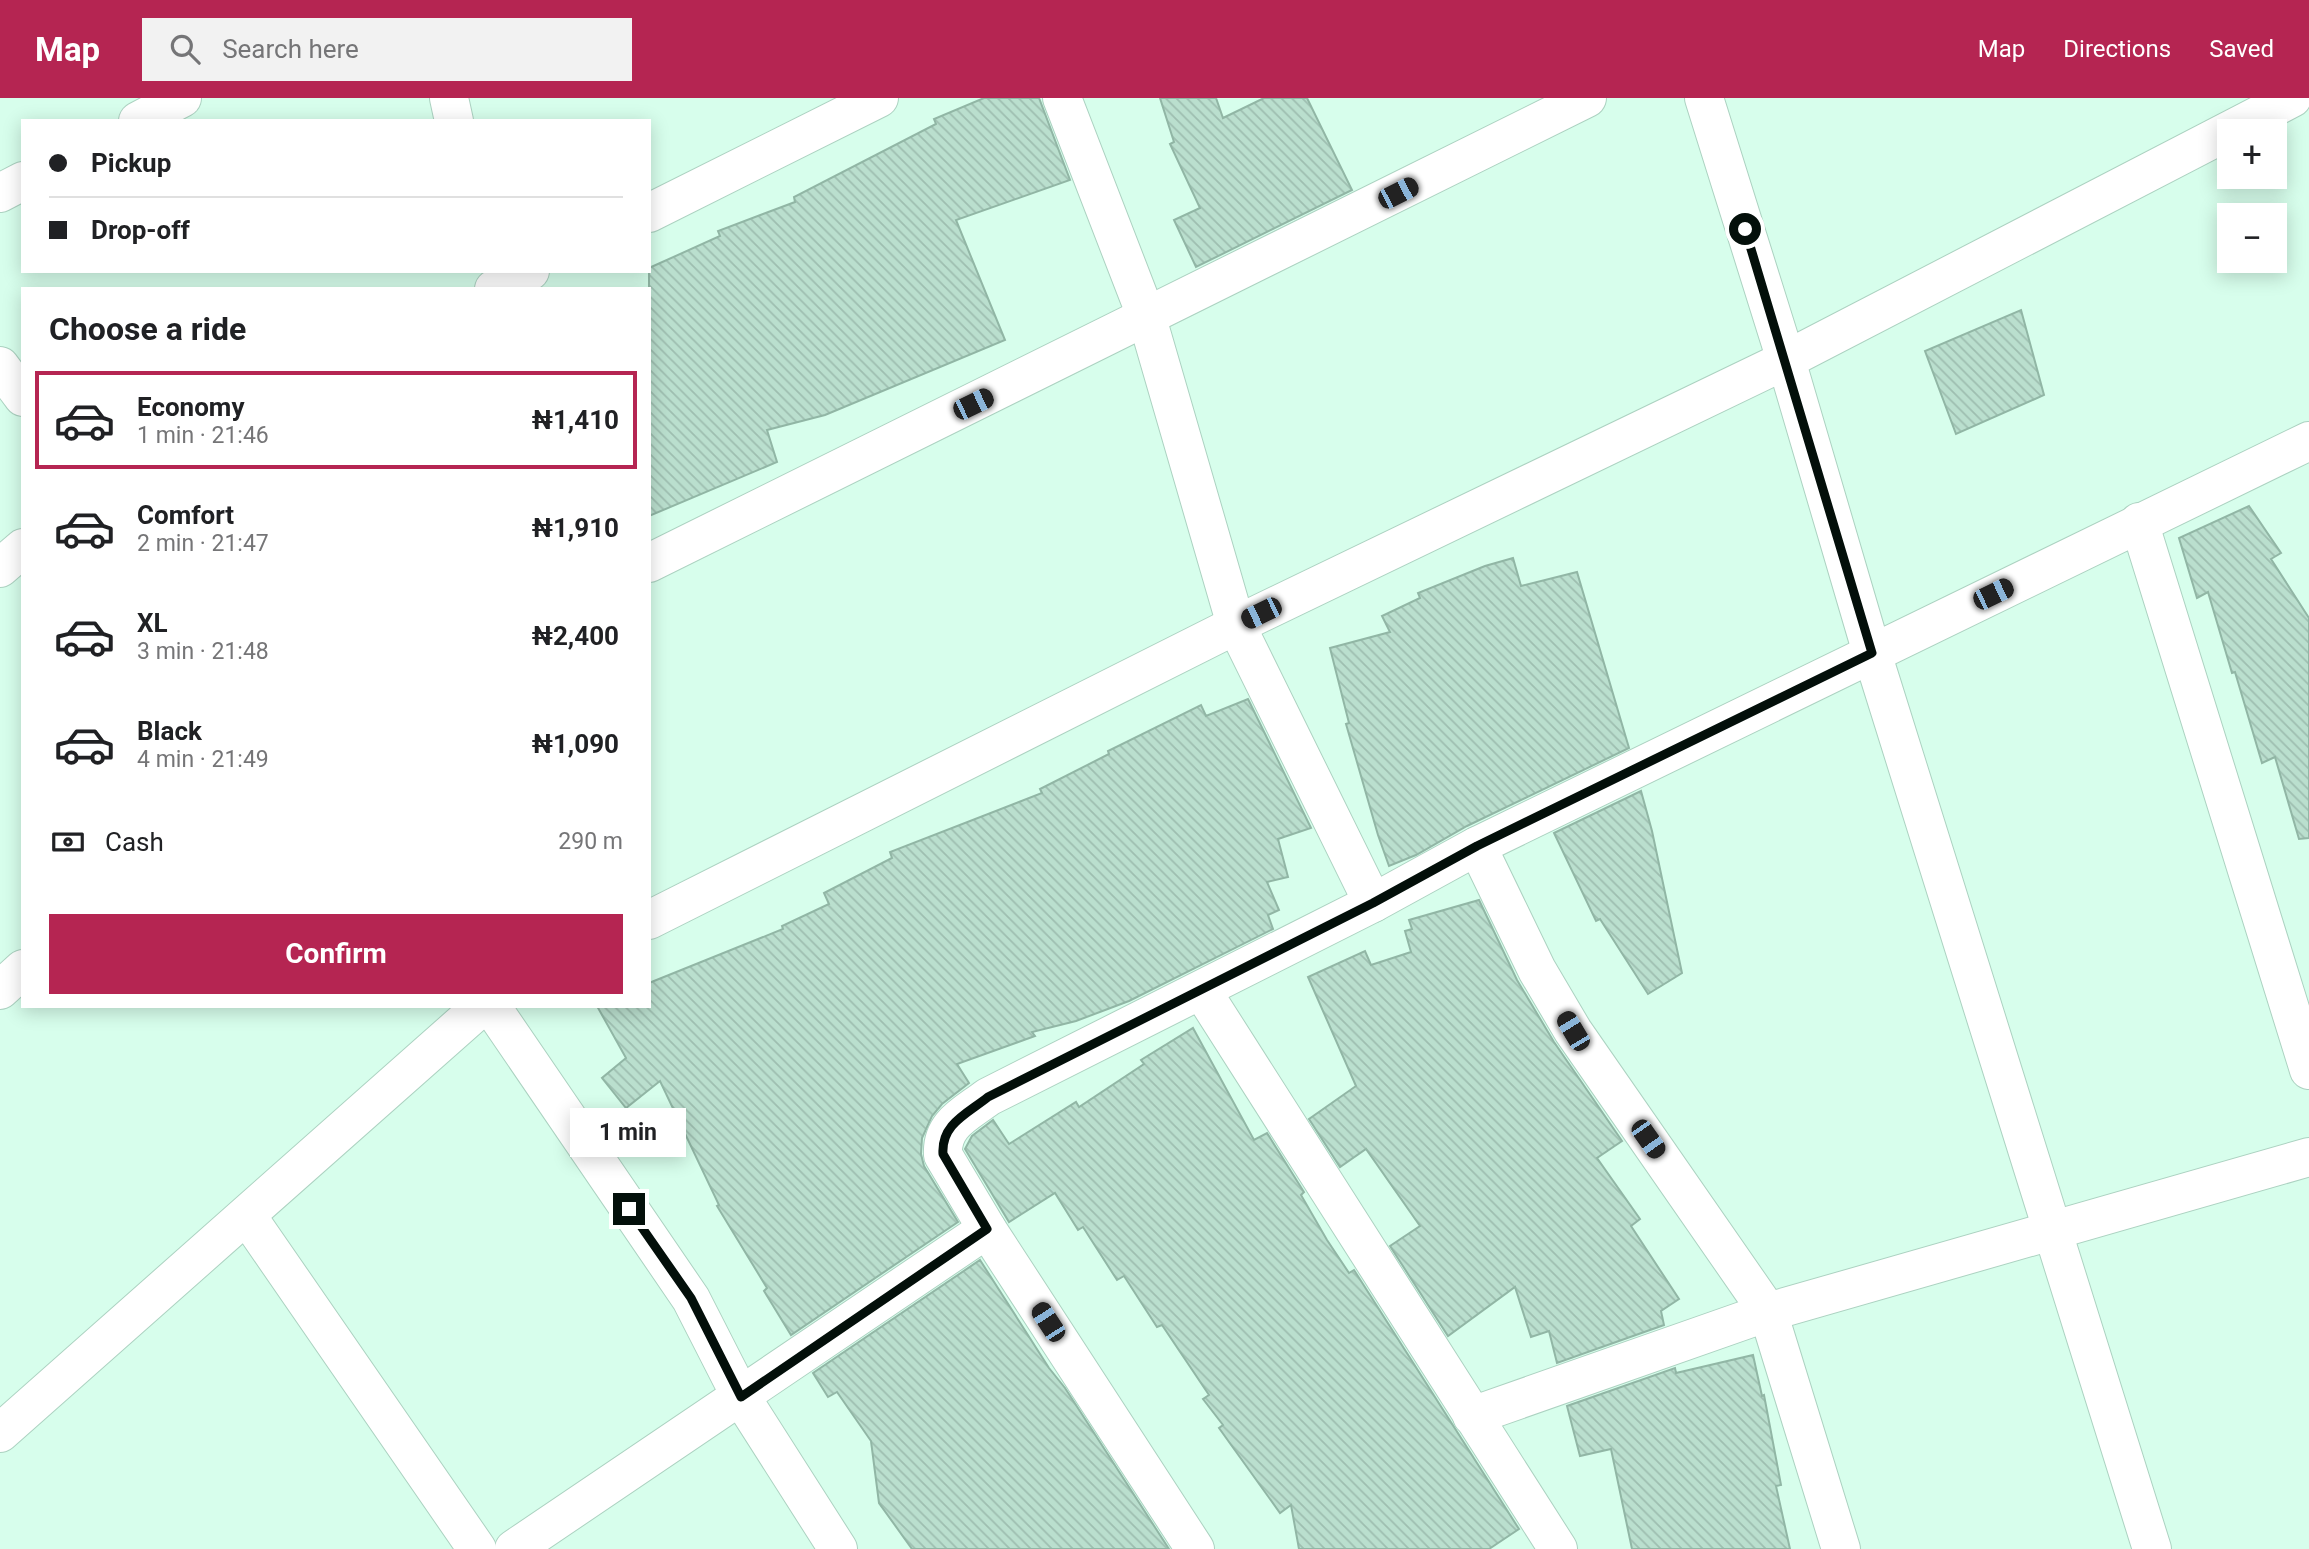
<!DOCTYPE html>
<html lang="en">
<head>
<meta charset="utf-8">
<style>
	:root { --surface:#fff; --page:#f2f2f2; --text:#202124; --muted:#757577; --line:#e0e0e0; --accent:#b52552 }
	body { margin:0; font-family:Roboto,sans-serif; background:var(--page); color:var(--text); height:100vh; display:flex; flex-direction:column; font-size:26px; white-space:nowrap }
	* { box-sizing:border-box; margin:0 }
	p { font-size:23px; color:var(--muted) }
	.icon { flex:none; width:38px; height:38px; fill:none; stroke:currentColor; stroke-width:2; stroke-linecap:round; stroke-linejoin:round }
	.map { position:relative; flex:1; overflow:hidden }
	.details { position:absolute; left:21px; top:189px; width:630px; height:721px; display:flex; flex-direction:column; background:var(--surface); border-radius:0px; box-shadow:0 4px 18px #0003 }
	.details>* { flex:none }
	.banner { position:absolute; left:21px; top:21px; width:630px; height:154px; border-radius:0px; box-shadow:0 4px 18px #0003; display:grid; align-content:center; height:154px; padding:0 28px; background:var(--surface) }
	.controls { position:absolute; left:2217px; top:21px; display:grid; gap:14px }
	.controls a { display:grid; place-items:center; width:70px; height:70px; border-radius:0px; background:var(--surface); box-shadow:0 4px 18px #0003; font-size:35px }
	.end { position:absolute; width:32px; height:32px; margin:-16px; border:9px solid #030f0a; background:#fff; box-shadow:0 0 0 4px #fff }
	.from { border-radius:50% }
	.bubble { position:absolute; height:49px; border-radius:0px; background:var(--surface); box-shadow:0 4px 18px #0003; font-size:23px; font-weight:700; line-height:49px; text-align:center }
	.car { position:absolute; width:21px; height:42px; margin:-21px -10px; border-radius:9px; box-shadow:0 0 5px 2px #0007; background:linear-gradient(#222 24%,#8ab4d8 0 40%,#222 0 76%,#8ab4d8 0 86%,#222 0) }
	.banner b { display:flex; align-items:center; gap:24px; height:66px; font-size:26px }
	.banner b+b { border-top:2px solid var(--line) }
	.banner i { width:18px; height:18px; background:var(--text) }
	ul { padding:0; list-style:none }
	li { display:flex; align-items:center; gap:21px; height:98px; margin:0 14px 10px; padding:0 14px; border:4px solid transparent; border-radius:0px }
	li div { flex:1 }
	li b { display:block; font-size:26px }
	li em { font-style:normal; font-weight:700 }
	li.selected { border-color:var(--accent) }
	li>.icon { width:63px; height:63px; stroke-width:1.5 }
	h2 { padding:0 28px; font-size:32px; line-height:84px }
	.pay { display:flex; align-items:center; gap:18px; height:77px; padding:0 28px; font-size:26px }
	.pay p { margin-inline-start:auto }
	.button { display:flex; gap:14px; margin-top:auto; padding:14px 28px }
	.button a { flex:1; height:80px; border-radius:0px; background:var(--accent); color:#fff; font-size:28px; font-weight:700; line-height:80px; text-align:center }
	header { display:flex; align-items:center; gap:42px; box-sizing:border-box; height:98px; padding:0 35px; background:var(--accent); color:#fff }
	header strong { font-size:33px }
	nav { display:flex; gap:38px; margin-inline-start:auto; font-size:24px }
	.search { width:490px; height:63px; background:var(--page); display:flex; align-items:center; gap:18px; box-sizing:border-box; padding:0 24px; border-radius:0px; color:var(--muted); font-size:26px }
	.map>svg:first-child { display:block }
	.building { fill:url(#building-back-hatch); stroke:#91b6a5; stroke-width:2 }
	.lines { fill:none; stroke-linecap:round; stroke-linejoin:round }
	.street-casing { stroke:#acd2c1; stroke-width:40 }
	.street { stroke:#fff; stroke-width:38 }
	.route { stroke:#030f0a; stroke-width:9 }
</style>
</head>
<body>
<header>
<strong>Map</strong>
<div class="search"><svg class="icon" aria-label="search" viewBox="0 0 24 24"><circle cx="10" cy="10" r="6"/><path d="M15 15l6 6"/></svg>Search here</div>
<nav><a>Map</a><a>Directions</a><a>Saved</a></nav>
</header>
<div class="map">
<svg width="2309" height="1451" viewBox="0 0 2309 1451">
	<defs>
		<pattern id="building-back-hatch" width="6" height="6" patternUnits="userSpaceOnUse" patternTransform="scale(1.75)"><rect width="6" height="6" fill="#badfce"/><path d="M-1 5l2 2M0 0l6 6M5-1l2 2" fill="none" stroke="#9ebeb0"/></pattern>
	</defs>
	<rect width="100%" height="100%" fill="#d7feec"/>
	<!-- building -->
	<g class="building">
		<polygon points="984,0 1039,0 1070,82 956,122 1005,242 825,317 767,332 777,364 649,418 649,170 720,138 718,133 795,104 794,99 936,26 934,21"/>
		<polygon points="1160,0 1216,0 1223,20 1264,0 1307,0 1352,92 1196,169 1174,122 1200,110 1170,46 1174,44"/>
		<polygon points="2021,212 2044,297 1956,336 1925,253"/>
		<polygon points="2249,408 2281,455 2271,461 2309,520 2309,740 2299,741 2275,659 2262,665 2235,574 2232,575 2208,494 2197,500 2179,440"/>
		<polygon points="1513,460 1521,488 1577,474 1629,650 1467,728 1416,757 1389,768 1378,737 1346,626 1349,625 1330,550 1390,534 1382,518 1420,500 1418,495 1485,468"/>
		<polygon points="1248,601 1311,730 1278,741 1288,779 1267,784 1279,812 1268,817 1273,831 1129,903 1076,923 1032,934 1035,938 957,966 969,985 942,1006 932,1018 922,1040 921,1056 924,1068 958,1124 791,1237 764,1193 767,1190 717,1108 719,1107 660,983 626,1010 602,980 626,960 597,908 649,908 649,885 783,831 782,828 829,806 824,795 892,760 890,754 1042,695 1040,691 1109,656 1108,653 1201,607 1206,618"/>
		<polygon points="1641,693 1652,733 1682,875 1648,896 1600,821 1596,823 1554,735"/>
		<polygon points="1479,802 1517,882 1554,944 1622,1043 1597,1060 1640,1121 1631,1128 1679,1201 1661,1213 1664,1227 1557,1265 1549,1233 1531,1239 1515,1189 1448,1238 1390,1148 1420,1128 1366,1051 1340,1069 1309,1021 1356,988 1308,879 1365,853 1371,867 1411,854 1405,833 1412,831 1409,822"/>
		<polygon points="1193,930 1254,1042 1267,1035 1304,1094 1301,1097 1327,1142 1349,1175 1354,1172 1519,1431 1489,1451 1299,1451 1291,1407 1280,1415 1219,1330 1223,1327 1203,1301 1209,1297 1162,1227 1157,1229 1124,1178 1117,1182 1083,1129 1078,1132 1055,1095 1009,1124 965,1051 972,1038 993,1022 1009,1046 1076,1004 1079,1009 1144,966 1141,962"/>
		<polygon points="980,1162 1049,1270 1065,1290 1169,1451 912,1451 879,1405 871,1343 837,1294 828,1299 813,1275"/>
		<polygon points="1753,1257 1762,1298 1764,1297 1781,1387 1776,1388 1790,1451 1632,1451 1611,1351 1580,1358 1567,1308 1675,1270 1676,1275"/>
	</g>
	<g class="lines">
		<!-- street casing -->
		<g class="street-casing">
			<g id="street">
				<polyline points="449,0 454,23"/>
				<polyline points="1062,0 1147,220 1236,527 1373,805"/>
				<polyline points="1704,0 1786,262 1872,555 2152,1451"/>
				<polyline points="138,23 182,0"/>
				<polyline points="0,95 23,83"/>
				<polyline points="649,115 879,0"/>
				<polyline points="494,191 530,173"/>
				<polyline points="0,268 23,299"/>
				<polyline points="2139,424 2309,972"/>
				<polyline points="649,465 1587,0"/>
				<polyline points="0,470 23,450"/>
				<polyline points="1477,748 1537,872 1573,933 1768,1214 1841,1451"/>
				<polyline points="649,822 1236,527 1786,262 2292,0"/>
				<polyline points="0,892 23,871"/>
				<polyline points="1202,893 1558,1451"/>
				<polyline points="491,908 691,1201 741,1299 838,1451"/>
				<polyline points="247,1118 477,1451"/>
				<polyline points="1472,1318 1768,1214 2309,1059"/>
				<polyline points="0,1335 482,908"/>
				<polyline points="514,1451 987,1131"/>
				<path d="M1195 1451 987 1131 943 1057C941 1026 966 1016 988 999L1373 805 1477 748 2309 343"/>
			</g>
		</g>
		<!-- street -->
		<use href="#street" class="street"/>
	</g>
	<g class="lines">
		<!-- route -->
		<path class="route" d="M629 1111 691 1200 741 1299 987 1131 943 1056C941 1026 967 1016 988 999L1373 805 1477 748 1872 555 1745 131"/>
	</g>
</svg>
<div class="controls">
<a>+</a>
<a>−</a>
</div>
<i class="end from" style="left:1745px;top:131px"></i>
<i class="end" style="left:629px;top:1111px"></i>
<div class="bubble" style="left:570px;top:1010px;width:116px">1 min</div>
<i class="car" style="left:1398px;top:95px;rotate:63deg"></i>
<i class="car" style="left:973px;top:306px;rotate:64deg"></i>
<i class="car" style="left:1993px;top:496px;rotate:64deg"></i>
<i class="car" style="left:1261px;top:515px;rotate:244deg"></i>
<i class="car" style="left:1573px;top:933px;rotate:329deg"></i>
<i class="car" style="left:1648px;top:1041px;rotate:145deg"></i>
<i class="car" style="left:1048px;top:1224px;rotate:327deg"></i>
<div class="banner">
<b><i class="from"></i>Pickup</b>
<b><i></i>Drop-off</b>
</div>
<section class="details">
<h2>Choose a ride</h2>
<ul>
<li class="selected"><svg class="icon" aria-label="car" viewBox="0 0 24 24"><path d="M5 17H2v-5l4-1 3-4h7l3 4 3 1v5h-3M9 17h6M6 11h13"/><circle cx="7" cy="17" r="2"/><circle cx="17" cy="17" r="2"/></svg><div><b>Economy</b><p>1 min · 21:46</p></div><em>₦1,410</em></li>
<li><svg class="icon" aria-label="car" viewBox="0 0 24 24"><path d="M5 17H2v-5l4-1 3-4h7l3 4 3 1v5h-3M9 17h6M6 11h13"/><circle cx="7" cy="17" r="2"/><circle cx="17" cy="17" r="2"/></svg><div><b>Comfort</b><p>2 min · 21:47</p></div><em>₦1,910</em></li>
<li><svg class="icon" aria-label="car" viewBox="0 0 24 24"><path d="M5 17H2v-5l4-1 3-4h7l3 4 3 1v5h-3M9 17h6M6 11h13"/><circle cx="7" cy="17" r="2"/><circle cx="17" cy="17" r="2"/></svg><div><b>XL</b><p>3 min · 21:48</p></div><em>₦2,400</em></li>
<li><svg class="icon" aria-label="car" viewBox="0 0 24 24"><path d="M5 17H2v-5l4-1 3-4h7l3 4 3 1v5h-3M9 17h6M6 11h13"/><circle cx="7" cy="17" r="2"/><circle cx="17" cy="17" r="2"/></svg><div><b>Black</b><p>4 min · 21:49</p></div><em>₦1,090</em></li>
</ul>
<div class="pay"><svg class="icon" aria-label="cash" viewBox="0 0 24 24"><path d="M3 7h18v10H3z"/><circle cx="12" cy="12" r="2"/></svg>Cash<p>290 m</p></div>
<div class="button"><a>Confirm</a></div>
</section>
</div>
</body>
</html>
